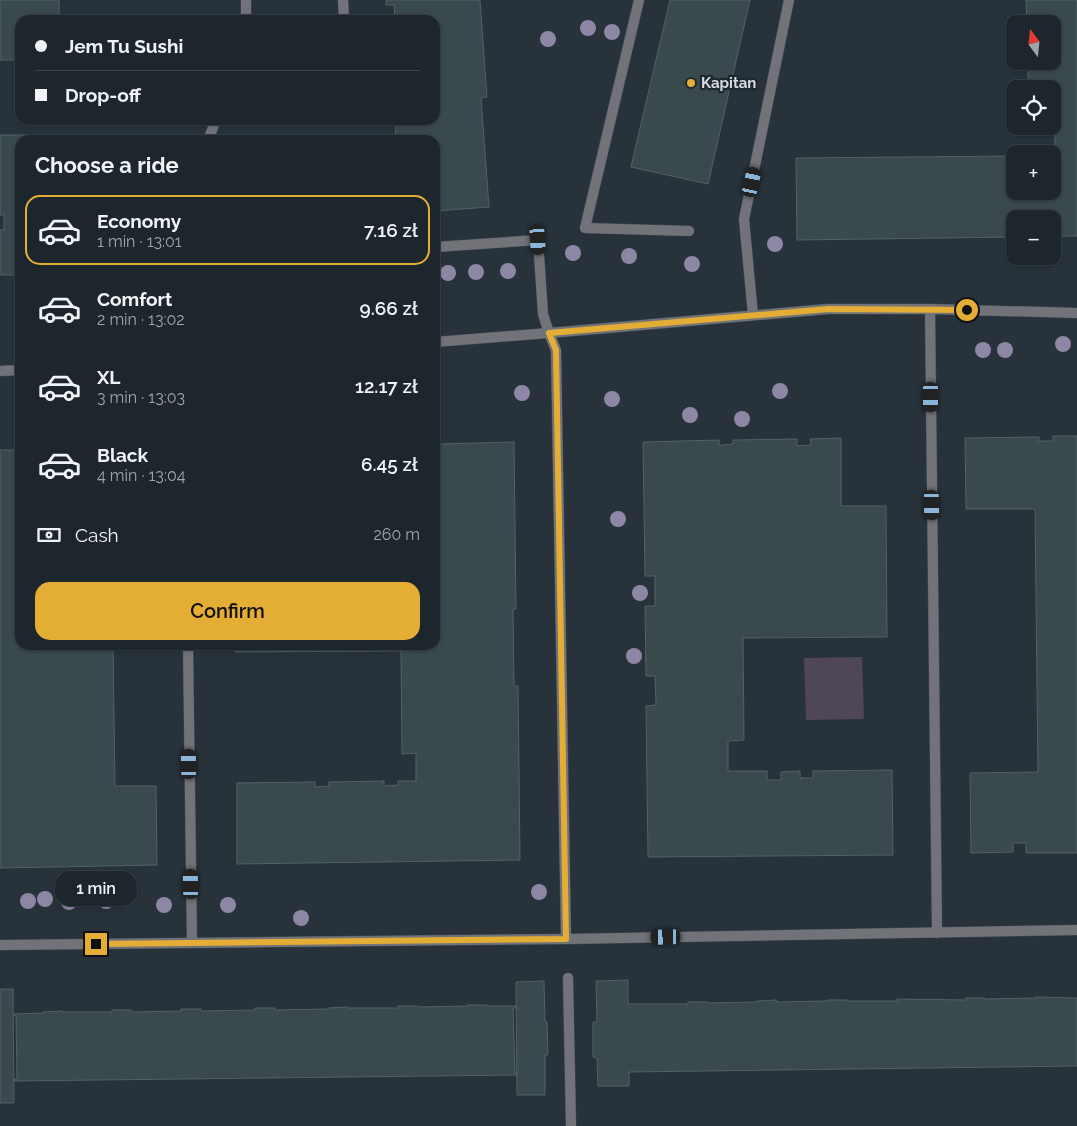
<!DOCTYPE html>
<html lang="en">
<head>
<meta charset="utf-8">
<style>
	:root { --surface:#1d262c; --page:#252e34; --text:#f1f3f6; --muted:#a0a5a9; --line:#3b4348; --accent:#e4ad35 }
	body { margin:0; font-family:Raleway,sans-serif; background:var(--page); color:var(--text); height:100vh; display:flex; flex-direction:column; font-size:19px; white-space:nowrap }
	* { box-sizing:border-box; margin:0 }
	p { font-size:16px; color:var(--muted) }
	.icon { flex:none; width:28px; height:28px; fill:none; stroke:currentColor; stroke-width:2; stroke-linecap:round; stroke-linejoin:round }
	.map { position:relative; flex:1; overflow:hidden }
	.drawer { position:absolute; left:15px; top:135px; width:425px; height:515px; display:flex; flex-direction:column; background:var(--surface); border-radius:15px; box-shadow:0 1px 4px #0004,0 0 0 1px var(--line) }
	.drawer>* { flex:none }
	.top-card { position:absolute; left:15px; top:15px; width:425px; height:110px; border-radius:15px; box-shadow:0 1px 4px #0004,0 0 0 1px var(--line); display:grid; align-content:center; height:110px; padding:0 20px; background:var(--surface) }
	.needle { width:32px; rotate:345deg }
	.tools { position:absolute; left:1006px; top:15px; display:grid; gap:10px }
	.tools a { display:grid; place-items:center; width:55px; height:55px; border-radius:10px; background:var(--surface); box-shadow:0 1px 4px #0004,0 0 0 1px var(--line); font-size:25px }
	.end { position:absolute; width:22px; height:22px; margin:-11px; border:6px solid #e4ad35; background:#111; box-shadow:0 0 0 2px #111 }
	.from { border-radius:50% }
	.bubble { position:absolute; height:35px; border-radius:15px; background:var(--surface); box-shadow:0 1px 4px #0004,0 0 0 1px var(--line); font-size:16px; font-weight:600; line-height:35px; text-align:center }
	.car { position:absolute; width:15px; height:30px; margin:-15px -8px; border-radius:6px; box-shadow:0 0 4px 1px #0007; background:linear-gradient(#222 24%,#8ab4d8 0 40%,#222 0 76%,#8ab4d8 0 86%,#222 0) }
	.top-card b { display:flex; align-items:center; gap:18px; height:48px; font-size:19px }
	.top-card b+b { border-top:1px solid var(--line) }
	.top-card i { width:12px; height:12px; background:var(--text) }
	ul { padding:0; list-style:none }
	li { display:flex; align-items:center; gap:15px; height:70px; margin:0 10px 8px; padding:0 10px; border:2px solid transparent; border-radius:15px }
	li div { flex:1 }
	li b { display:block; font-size:19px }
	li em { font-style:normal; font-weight:600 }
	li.active { border-color:var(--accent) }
	li>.icon { width:45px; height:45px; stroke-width:1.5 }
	h2 { padding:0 20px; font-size:22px; line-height:60px }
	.pay { display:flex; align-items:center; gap:12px; height:55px; padding:0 20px; font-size:19px }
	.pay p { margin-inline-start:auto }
	.primary-button { display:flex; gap:10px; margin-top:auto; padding:10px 20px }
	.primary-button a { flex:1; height:58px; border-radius:15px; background:var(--accent); color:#111; font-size:20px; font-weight:600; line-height:58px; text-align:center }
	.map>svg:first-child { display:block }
	.green { fill:#4f4657 }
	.building { fill:#3a494c; stroke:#526265 }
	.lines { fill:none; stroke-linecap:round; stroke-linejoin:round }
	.lane-casing { stroke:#434d55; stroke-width:11 }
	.street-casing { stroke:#434d55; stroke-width:11 }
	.lane { stroke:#727379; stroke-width:10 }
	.street { stroke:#727379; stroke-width:10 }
	.tree { fill:#8e86a5 }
	.route { stroke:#e4ad35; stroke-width:6 }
	.poi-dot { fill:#e4ad35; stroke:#1e2830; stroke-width:2 }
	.labels { text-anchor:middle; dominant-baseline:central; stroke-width:4.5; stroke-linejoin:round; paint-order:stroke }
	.poi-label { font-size:15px; font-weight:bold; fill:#d6dce2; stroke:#1e2830; text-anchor:start }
</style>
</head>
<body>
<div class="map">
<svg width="1077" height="1126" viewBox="0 0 1077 1126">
	<rect width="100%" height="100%" fill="#27323a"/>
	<!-- green -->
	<polygon class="green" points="862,657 864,719 806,720 804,658"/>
	<!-- building -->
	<g class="building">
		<polygon points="0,0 59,0 59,20 20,20 20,60 0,60"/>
		<polygon points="386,0 480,0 487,97 481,98 489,207 435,211 435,140 396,140 395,120 435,120 435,20 395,20 394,5 386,5"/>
		<polygon points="670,0 750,0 708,184 631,167"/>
		<polygon points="1026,0 1077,0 1077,236 1052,236 1052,219 1015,219 1015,237 797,240 796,158 1015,156 1015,191 1052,191 1052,155 1055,155 1055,122 1052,122 1052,89 1028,89 1028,61 1052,61 1052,24 1027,24"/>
		<polygon points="0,135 65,135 65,140 20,140 20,275 0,275 0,230 4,230 4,215 0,215"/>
		<polygon points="366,137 366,140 319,140"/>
		<polygon points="1053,436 1077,436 1077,853 1026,853 1026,843 1013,843 1013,852 971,853 970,773 1038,772 1035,509 966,509 965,438 1039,437 1039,441 1053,441"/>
		<polygon points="841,438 841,506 886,506 887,637 743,638 744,740 728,741 728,771 767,771 767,780 781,780 781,772 800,771 800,778 813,778 813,771 892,770 893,855 648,857 646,706 656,705 655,676 646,676 645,606 655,606 655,576 645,576 643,442 719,440 719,445 722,445 733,444 733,440 797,439 797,446 811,445 810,439"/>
		<polygon points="514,442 516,609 513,609 514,686 518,686 520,860 237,864 237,783 315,782 315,787 329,786 329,782 384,781 384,786 398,785 398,781 416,781 416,753 402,754 401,651 235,652 235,645 435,645 435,451 439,451 439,444"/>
		<polygon points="0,450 20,450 20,645 113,645 115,786 156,786 157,865 0,868"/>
		<polygon points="628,980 628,1004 688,1004 688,1002 707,1002 707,1003 757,1002 757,1001 776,1000 777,1002 827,1001 827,1000 847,1000 847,1001 897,1001 897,999 965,1000 966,998 985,998 985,999 1035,998 1035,997 1077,998 1077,1066 629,1072 629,1086 598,1086 597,1058 593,1057 593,1022 597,1022 596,981"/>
		<polygon points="544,981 545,1021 547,1022 548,1055 545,1055 545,1095 517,1095 516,982"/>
		<polygon points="0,989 13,989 14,1103 0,1103"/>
		<polygon points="467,1005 487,1005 487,1006 516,1006 516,1008 513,1008 515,1073 517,1073 517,1075 14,1081 14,1079 17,1079 16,1015 14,1016 14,1014 43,1013 43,1012 62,1011 62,1012 112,1012 112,1010 131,1010 132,1012 182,1011 181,1009 201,1009 201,1011 255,1010 255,1008 275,1008 275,1010 328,1009 328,1008 348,1007 348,1008 398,1008 398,1006 417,1006 418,1007 467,1006"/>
	</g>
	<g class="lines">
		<!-- lane casing -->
		<g class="lane-casing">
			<g id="lane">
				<polyline points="246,0 246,20"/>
				<polyline points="343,0 344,20"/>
				<polyline points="639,0 585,228 689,231"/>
				<polyline points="208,140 216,120"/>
				<polyline points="435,247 538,240 543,314 549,333"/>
				<polyline points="753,315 744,219 789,0"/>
			</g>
		</g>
		<!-- street casing -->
		<g class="street-casing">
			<g id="street">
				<polyline points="930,309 937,933"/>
				<polyline points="549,333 556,350 566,939"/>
				<polyline points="435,342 549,333 828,309 930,309 1077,313"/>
				<polyline points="0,371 20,370"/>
				<polyline points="188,645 192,943"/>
				<polyline points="0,945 566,939 1077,930"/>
				<polyline points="568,978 571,1126"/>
			</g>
		</g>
		<!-- lane -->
		<use href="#lane" class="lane"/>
		<!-- street -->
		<use href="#street" class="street"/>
	</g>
	<!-- trees -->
	<g class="tree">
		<circle cx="588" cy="28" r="8"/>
		<circle cx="612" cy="32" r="8"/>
		<circle cx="548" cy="39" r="8"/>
		<circle cx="775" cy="244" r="8"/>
		<circle cx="573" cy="253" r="8"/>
		<circle cx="629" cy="256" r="8"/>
		<circle cx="692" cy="264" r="8"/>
		<circle cx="508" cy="271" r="8"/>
		<circle cx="476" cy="272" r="8"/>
		<circle cx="448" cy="273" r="8"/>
		<circle cx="1063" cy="344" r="8"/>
		<circle cx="983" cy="350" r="8"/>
		<circle cx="1005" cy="350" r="8"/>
		<circle cx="780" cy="391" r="8"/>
		<circle cx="522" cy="393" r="8"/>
		<circle cx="612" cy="399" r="8"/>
		<circle cx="690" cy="415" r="8"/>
		<circle cx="742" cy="419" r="8"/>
		<circle cx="618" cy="519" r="8"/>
		<circle cx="640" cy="593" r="8"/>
		<circle cx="634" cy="656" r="8"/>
		<circle cx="539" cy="892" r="8"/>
		<circle cx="45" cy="899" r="8"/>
		<circle cx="28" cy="901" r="8"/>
		<circle cx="106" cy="901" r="8"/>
		<circle cx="69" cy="902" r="8"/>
		<circle cx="164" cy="905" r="8"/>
		<circle cx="228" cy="905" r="8"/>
		<circle cx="301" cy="918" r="8"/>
	</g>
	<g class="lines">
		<!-- route -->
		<polyline class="route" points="96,944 566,939 556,350 549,333 828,309 967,310"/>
	</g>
	<!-- markers -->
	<circle class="poi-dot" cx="691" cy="83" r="5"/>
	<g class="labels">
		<!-- poi labels -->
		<g class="poi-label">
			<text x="701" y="83">Kapitan</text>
		</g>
	</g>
</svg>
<div class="tools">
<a><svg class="needle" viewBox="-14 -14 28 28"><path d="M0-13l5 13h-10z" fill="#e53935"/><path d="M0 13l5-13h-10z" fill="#a0a5a9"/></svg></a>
<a><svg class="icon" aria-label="locate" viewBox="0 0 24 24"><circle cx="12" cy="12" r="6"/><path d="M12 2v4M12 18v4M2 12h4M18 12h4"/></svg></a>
<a>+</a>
<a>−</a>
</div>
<i class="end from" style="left:967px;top:310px"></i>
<i class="end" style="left:96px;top:944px"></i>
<div class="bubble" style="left:55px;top:871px;width:82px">1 min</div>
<i class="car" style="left:752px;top:182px;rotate:12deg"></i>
<i class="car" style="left:538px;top:240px;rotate:176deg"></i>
<i class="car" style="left:931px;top:397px;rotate:180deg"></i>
<i class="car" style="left:932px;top:505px;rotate:179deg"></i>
<i class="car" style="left:189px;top:764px;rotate:359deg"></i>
<i class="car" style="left:191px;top:884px;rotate:359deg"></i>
<i class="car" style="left:666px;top:937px;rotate:269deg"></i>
<div class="top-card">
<b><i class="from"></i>Jem Tu Sushi</b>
<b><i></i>Drop-off</b>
</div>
<section class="drawer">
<h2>Choose a ride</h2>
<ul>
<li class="active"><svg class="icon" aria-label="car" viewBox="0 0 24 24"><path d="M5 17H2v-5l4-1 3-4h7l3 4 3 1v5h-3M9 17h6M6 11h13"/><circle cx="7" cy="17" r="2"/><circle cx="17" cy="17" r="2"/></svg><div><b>Economy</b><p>1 min · 13:01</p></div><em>7.16 zł</em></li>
<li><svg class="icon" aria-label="car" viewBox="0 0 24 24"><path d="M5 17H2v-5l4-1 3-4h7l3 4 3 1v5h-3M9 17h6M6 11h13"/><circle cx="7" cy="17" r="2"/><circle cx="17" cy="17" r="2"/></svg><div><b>Comfort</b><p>2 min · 13:02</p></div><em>9.66 zł</em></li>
<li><svg class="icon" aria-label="car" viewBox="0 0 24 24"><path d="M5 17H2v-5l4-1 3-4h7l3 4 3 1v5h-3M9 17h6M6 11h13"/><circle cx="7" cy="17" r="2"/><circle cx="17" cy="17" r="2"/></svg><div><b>XL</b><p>3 min · 13:03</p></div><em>12.17 zł</em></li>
<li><svg class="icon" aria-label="car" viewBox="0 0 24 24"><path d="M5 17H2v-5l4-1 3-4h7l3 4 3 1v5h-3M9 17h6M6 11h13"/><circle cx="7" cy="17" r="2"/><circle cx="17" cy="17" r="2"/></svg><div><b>Black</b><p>4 min · 13:04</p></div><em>6.45 zł</em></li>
</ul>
<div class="pay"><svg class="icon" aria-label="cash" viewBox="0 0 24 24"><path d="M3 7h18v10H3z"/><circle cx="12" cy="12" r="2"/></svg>Cash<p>260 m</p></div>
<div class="primary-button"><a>Confirm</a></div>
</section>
</div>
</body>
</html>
